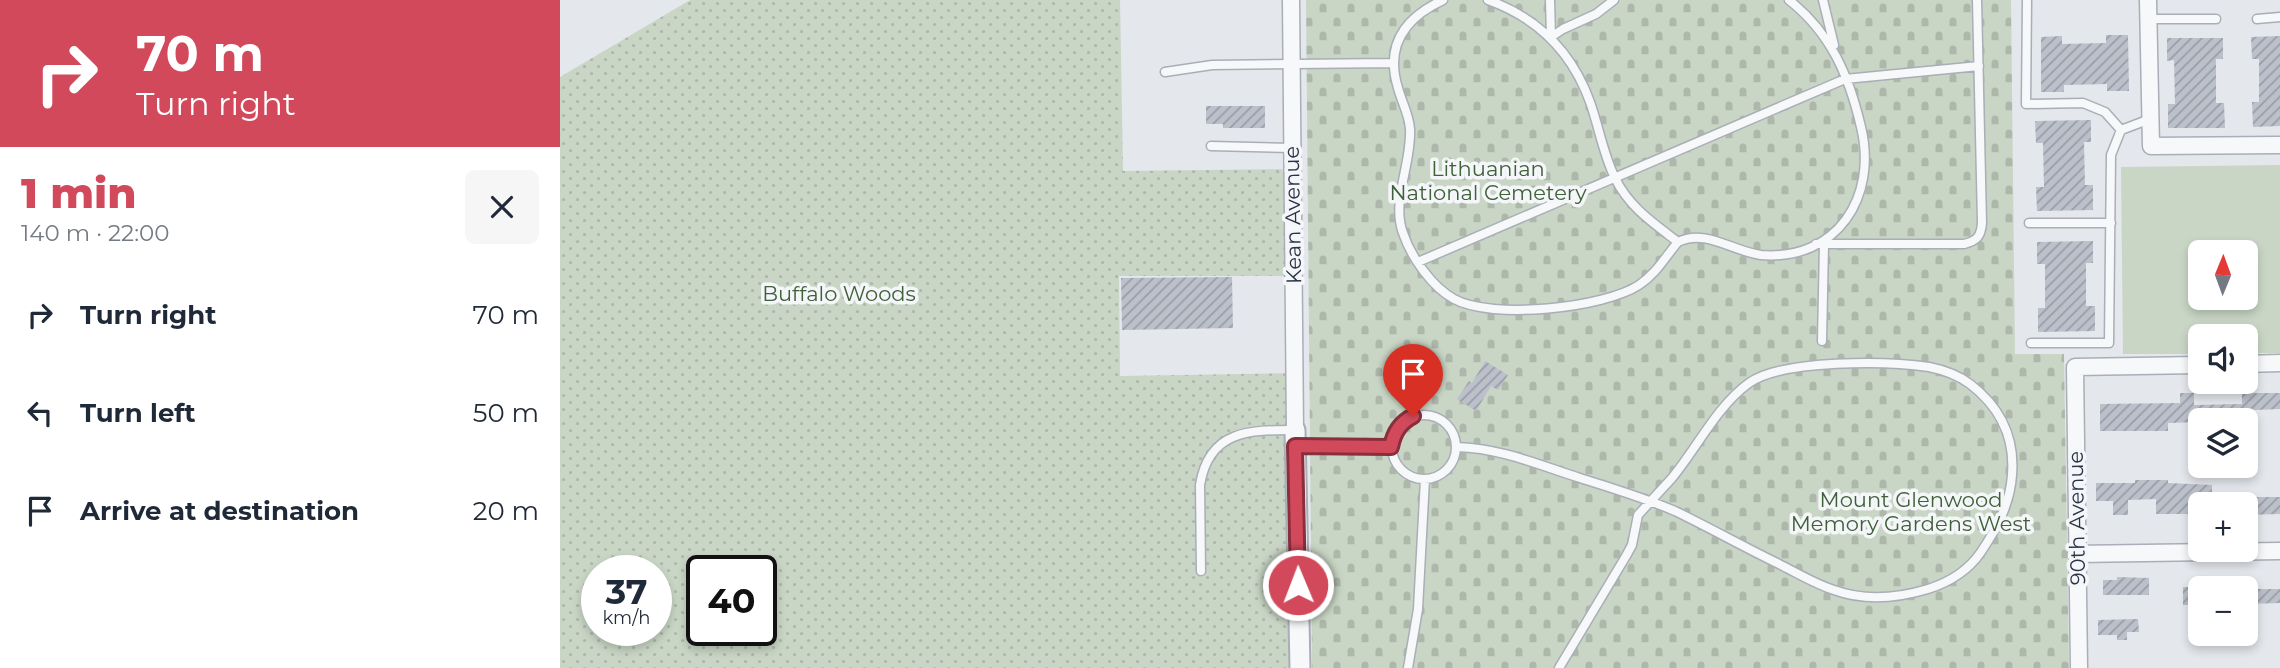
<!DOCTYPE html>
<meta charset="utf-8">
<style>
:root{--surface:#fff;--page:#f6f6f7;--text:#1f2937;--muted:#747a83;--accent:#d1495b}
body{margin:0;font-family:Montserrat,sans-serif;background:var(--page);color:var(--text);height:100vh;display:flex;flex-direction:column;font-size:26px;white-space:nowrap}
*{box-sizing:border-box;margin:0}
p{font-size:23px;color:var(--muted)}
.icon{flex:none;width:38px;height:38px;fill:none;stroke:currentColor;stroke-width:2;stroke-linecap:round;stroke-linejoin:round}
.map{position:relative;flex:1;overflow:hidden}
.sheet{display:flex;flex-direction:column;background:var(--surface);width:560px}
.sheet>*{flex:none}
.hud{background:#d1495b;color:#fff;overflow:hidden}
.needle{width:46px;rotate:1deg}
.controls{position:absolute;left:1628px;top:240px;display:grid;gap:14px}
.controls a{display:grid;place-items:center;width:70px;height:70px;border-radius:10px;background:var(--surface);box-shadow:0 4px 10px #0003;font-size:35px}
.speed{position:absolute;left:21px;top:555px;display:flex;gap:14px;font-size:35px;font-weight:700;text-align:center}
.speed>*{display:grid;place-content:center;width:91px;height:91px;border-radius:50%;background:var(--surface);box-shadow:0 4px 10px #0003;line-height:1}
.speed small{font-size:18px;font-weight:400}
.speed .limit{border:4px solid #111;border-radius:10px;background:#fff;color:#111}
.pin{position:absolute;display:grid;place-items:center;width:60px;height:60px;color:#fff;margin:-72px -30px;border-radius:50% 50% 50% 0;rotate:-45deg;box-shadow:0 0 7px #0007}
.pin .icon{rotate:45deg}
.me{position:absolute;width:77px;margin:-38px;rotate:359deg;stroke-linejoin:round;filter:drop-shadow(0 0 5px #0008)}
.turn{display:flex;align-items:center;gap:24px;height:147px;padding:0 21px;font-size:32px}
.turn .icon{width:91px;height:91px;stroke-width:2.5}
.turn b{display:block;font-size:49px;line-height:60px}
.round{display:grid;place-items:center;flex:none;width:74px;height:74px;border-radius:10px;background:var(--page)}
.headline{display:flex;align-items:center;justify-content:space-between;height:119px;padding:0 21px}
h1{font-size:42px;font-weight:800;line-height:52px;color:var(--accent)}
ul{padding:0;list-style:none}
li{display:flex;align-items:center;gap:21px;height:98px;padding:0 21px}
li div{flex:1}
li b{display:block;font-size:26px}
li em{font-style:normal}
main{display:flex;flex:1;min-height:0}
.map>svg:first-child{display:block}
</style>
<main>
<section class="sheet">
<div class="hud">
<div class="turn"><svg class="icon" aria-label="right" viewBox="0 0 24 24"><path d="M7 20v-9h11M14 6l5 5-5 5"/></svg><div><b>70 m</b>Turn right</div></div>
</div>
<div class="headline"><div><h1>1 min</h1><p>140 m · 22:00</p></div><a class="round"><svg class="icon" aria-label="close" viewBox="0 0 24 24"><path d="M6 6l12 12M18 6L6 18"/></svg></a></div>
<ul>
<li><svg class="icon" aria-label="right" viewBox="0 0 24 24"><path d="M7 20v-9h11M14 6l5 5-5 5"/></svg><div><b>Turn right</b></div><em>70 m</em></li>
<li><svg class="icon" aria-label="left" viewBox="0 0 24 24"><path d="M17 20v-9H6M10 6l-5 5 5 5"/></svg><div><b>Turn left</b></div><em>50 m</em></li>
<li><svg class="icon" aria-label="arrive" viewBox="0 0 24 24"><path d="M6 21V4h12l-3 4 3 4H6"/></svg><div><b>Arrive at destination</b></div><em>20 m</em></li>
</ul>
</section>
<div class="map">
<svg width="1720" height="668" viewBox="0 0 1720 668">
<defs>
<pattern id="cemetery-stones" width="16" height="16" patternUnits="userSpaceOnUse" patternTransform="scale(1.75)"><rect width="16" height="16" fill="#c9d6c5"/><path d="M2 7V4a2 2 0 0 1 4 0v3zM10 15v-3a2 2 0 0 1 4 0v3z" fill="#adb8ab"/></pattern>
<pattern id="park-dots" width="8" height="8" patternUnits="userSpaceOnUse" patternTransform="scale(1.75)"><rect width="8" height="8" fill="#c9d6c5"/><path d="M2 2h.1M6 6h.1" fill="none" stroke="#adb8ab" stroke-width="1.8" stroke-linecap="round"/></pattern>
<pattern id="building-hatch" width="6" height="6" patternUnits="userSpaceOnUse" patternTransform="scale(1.75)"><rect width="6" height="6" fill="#bbc0ca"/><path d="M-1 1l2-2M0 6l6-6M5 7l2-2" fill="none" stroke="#989da6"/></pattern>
</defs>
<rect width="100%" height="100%" fill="#e4e7ec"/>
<path fill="#c9d6c5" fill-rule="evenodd" d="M1720 165V353H1685V336H1640V354H1563L1561 167ZM1685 252V298H1640V252Z"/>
<path fill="url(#cemetery-stones)" d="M746 0H1451L1455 354H1504L1509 668H752Z"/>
<path fill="url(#park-dots)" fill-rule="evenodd" d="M130 0H560L563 171 732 169 734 276H559L560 376 735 373 747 668H0V77ZM37 570H96V630H37ZM142 570H201V630H142Z"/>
<path fill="url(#building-hatch)" d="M1546 35H1568L1569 91H1547V84L1504 85V92H1481V37L1502 36V44L1546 43Z
M1720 36V126L1693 127 1692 102H1699V59H1692L1691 37Z
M1607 38H1663V59H1656V103H1664L1665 128H1608V104H1615L1614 60 1607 61Z
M646 106H705V128H663V124H646Z
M1531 120V142H1524L1525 185H1533V210L1477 211 1476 187H1484L1483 143H1476L1475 121Z
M1533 241V263H1526V306H1535V331L1478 332V308H1485V264H1477V242Z
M672 277 673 328 562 330 561 278Z
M925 361 948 375 938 390 931 386 916 411 897 399 909 381 912 383Z
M1620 393H1634V405L1682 404V393H1720V409L1694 410V420L1608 423V431H1540V404L1620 403Z
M1575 480H1608V483L1652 485V502H1639V514H1596V499L1568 500V515H1553V501H1536V483H1575Z
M1685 497H1720V514L1685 515Z
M1557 577 1589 578V595H1543V580H1557Z
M1685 586H1698V589H1720V603L1685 604Z
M1623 587H1640V605H1623Z
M1578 619 1579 632H1567V640H1557V635H1538V620Z"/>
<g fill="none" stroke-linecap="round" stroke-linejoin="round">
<g stroke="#a9aeb7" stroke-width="11">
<path id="service" d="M883 0C844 18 825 46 838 88 842 103 849 114 850 129 852 163 831 201 843 233 851 257 872 287 894 299 932 320 1044 308 1079 285 1097 273 1105 257 1118 242 1145 228 1174 252 1201 255 1277 261 1318 197 1301 127 1289 76 1271 33 1229 0
M928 0C978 18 1012 52 1030 102 1039 127 1043 154 1055 178 1069 207 1093 223 1118 242
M990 0 991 37
M1263 0 1274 45
M1467 0 1466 104 1523 103 1545 112 1561 130
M1589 19H1656
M1697 19 1720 17
M991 37 1003 29 1036 14 1054 0
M605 72 652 65 833 63
M651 146 733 148
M1469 223H1551
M1256 244H1404C1417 241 1421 236 1422 223L1417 0
M858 262 1285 79 1419 66
M1262 341 1264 244
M1471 343H1549L1551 155 1561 130 1590 119
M832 447a32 32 0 1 1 64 0a32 32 0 1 1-64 0Z
M735 446 831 447
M897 447C940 448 979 465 1020 478 1052 488 1085 498 1115 511 1150 528 1184 547 1219 564 1237 573 1255 584 1274 590 1304 601 1338 598 1368 589 1390 582 1408 571 1421 552 1437 528 1450 504 1452 475 1455 438 1440 407 1410 384 1398 375 1384 370 1369 367 1328 361 1223 359 1189 383 1157 406 1137 448 1112 478L1078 515 1072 545 1066 556 999 668
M641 571 640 485C649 430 689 430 735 430
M848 668 858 609 865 479"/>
</g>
<g stroke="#a9aeb7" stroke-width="19">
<path id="minor" d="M731 0 735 430
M1588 0 1591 146 1720 145
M1685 364 1720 363
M1516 554 1720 551
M1519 668 1515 367 1640 365"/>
</g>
<g stroke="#a9aeb7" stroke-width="23">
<path id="tertiary" d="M735 430 740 668"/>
</g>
<use href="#service" stroke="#f7f8fa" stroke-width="8"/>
<use href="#minor" stroke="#f7f8fa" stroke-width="16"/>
<use href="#tertiary" stroke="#f7f8fa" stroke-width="19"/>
</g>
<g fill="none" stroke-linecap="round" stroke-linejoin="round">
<g stroke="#882f3b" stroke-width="18">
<path id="route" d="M738 585 735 446 831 447C834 432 840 423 853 416"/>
</g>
<use href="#route" stroke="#d1495b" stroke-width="12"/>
</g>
<g text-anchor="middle" stroke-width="7" stroke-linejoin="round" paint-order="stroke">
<g font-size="21" fill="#3f6138" stroke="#f4f6f9">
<text x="928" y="176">Lithuanian<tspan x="928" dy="24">National Cemetery</tspan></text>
<text x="279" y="301">Buffalo Woods</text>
<text x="1351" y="507">Mount Glenwood<tspan x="1351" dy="24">Memory Gardens West</tspan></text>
</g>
<g font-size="21" fill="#2b3445" stroke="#f4f6f9">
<text transform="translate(733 215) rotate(-91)" y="7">Kean Avenue</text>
<text transform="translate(1517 518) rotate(-91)" y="7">90th Avenue</text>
</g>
</g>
</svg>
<div class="controls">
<a><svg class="needle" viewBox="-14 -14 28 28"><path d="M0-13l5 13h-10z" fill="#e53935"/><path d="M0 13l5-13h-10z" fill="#747a83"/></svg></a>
<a><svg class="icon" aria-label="sound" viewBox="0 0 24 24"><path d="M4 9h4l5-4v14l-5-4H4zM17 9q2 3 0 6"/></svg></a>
<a><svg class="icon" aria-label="layers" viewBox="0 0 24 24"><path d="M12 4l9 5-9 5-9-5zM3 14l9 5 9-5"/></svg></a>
<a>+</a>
<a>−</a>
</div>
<div class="speed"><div>37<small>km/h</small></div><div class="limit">40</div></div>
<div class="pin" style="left:853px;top:416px;background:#d93025"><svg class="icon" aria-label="arrive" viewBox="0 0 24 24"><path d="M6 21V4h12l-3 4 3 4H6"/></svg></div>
<svg class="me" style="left:738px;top:585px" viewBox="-20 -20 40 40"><circle r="17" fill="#d1495b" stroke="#fff" stroke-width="3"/><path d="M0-11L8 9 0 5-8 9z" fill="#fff"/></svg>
</div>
</main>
